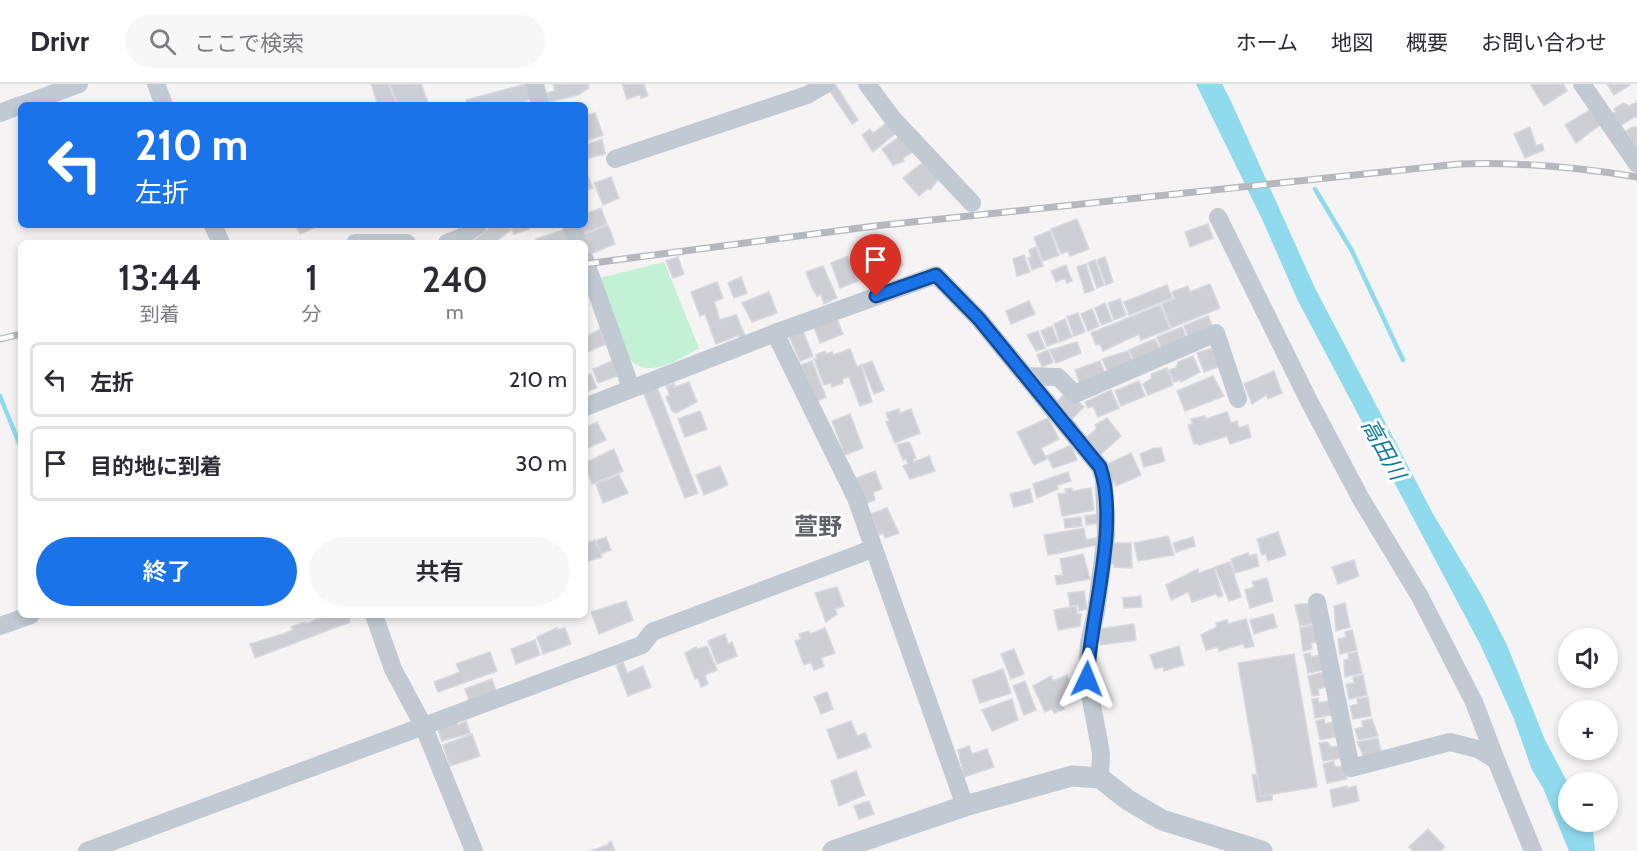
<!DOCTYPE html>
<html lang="ja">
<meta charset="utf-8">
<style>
:root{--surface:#fff;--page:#f7f7f7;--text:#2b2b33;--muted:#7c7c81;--line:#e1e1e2;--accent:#1a73e8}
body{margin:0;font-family:Cabin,"Noto Sans JP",sans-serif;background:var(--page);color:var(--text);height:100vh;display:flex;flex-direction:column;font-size:22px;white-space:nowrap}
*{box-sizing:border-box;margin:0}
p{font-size:20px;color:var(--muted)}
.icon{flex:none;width:33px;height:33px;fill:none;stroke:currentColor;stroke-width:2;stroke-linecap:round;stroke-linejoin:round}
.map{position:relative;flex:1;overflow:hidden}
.side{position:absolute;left:18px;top:156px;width:570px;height:378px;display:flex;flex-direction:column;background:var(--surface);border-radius:9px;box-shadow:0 3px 9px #0003}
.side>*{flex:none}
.guide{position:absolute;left:18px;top:18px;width:570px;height:126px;border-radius:9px;box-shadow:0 3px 9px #0003;background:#1a73e8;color:#fff;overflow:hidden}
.controls{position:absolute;left:1558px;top:544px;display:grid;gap:12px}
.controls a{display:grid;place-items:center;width:60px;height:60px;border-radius:50%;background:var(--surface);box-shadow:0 3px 9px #0003;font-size:30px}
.pin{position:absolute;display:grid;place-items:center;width:51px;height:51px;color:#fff;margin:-62px -26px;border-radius:50% 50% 50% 0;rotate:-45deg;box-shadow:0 0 6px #0007}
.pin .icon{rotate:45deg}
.me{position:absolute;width:66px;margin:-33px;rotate:2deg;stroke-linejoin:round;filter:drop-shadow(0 0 4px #0008)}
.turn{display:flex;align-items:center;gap:21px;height:126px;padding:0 18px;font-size:27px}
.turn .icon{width:78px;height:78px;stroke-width:2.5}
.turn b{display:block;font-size:42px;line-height:51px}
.eta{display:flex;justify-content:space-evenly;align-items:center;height:102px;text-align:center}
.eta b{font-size:36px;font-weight:600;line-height:42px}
.primary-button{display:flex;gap:12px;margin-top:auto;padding:12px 18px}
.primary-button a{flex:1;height:69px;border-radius:36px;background:var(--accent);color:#fff;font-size:24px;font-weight:600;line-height:69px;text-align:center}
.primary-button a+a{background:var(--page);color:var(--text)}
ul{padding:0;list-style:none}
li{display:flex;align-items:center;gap:18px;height:75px;margin:0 12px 9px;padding:0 6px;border:3px solid var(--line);border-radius:9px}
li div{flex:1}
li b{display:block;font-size:22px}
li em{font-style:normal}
header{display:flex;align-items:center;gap:36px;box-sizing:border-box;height:84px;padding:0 30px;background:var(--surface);border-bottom:2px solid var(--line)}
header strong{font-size:28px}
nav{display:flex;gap:33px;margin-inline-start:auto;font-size:21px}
.search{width:420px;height:54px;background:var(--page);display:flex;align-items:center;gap:15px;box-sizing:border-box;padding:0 21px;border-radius:33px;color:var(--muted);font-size:22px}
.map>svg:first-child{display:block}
</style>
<header>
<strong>Drivr</strong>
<div class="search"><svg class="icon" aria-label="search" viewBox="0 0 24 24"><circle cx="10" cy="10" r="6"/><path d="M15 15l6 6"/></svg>ここで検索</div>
<nav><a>ホーム</a><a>地図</a><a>概要</a><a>お問い合わせ</a></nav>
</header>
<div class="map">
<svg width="1637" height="767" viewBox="0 0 1637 767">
<rect width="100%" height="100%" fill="#f5f3f3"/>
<path fill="#c3f1d5" d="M664 178 699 264C676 277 646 298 626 271L600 194Z"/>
<path fill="#90daee" d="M1196 0H1222L1230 15 1315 204 1432 428 1481 510 1507 561 1545 656 1569 701V738H1589L1593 746 1595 767H1569L1543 704 1532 686 1514 635 1481 562 1298 217 1262 135Z"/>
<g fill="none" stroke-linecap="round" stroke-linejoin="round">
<path stroke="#90daee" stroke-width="4.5" d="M1315 105 1352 167 1403 276
M0 312 21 364"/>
</g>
<path fill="#cdcfd5" stroke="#d7d9de" stroke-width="1.5" d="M371 0H388L397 21H378Z
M390 0H421L429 21H398Z
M526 0 534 14 515 21H468L466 16Z
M553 0H588L589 4 578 11 548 18 546 9 555 7Z
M622 0H644L648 12 641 14 640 11 627 15Z
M1530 0H1563L1567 7 1544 22Z
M1607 0H1630V1L1614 11Z
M836 1 858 36 852 40 829 6Z
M1637 17V34L1634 33 1620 42 1612 30 1616 27 1614 25 1623 19 1630 22Z
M1590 26 1600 41 1576 59 1565 41Z
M595 29 603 51 585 58V32Z
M889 37 897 48 873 68 862 51 870 45 873 49Z
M1530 43 1536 62 1542 60 1544 66 1525 74 1514 50Z
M1633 43H1637V65L1626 47Z
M902 51 913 68 903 74 904 77 893 81 882 65Z
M602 55 605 70 585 75V61Z
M926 76 941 92 930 106 928 104 919 112 903 94Z
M585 85 593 104 585 107Z
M611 93 619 114 603 121 594 99Z
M601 124 607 140 581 150 577 141H585V130Z
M1077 135 1089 165 1070 172 1068 167 1061 170 1051 145Z
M1208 140 1213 154 1190 163 1185 148Z
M296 141H315L316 143 300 150Z
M493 141H507L511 146 494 159H475L473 157Z
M510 141H527L529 145 514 150Z
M608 141 615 160 590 170 583 151Z
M566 145 571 159H537L536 155Z
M1050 147 1059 171 1043 177 1034 153Z
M894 160 903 181 887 188 878 166Z
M1036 163 1043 182 1032 186 1028 174 1031 173 1029 166Z
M1024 171 1030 188 1017 192 1013 175Z
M848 172 858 197 840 204 831 179Z
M678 173 684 190 673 194 666 177Z
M1105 173 1113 198 1106 201 1097 176Z
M1095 176 1104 201 1097 204 1088 179Z
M1086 180 1094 206 1085 209 1077 183Z
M1066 181 1072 197 1067 199 1065 194 1056 198 1051 187Z
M823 182 837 214 824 220 821 210 817 212 812 204 806 188Z
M741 193 747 209 734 214 728 199Z
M717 198 723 214 714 218 720 236 736 231 746 254 740 256 739 251 716 260 705 230 700 232 691 208Z
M1210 200 1220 224 1171 244 1162 220 1175 215 1172 208 1188 202 1190 208Z
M1167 201 1172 214 1129 231 1124 218Z
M769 208 777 229 752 238 742 219Z
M1120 215 1126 231 1114 236 1108 219Z
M1029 217 1035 230 1011 240 1006 227Z
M1105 219 1112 237 1101 241 1095 224Z
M1160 221 1170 245 1141 256 1139 250 1103 267 1100 260 1096 261 1091 249Z
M1092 225 1099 242 1088 247 1081 230Z
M1078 229 1085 248 1074 252 1067 233Z
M1208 232 1215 248 1191 259 1184 242Z
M837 235 843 250 820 259 814 243Z
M1065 235 1072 253 1060 258 1054 240Z
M1052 242 1058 258 1047 262 1041 247Z
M1182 243 1189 259 1163 269 1157 253Z
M600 245 606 260 585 269V253Z
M803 247 813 272 800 277 789 252Z
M1038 247 1045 264 1036 267 1027 251Z
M1155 255 1162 270 1136 281 1129 266Z
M1077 258 1081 269 1056 279 1050 266Z
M1219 262 1226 280 1204 288 1197 269Z
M850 265 857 283 861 281 872 318 860 322 849 293 842 295 843 299 832 303 831 299 824 301 814 275 817 274 816 271 825 267 826 270 832 268 833 271Z
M1048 266 1053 278 1042 283 1037 271Z
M1128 267 1135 284 1108 288 1102 275Z
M1193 272 1200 288 1181 298 1180 296 1174 298 1169 286 1176 284 1178 278Z
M612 277 617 292 598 299 593 285Z
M812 277 826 313 817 317 801 281Z
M872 277 884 306 874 310 862 281Z
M1100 277 1107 295 1080 300 1075 286Z
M1167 284 1173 301 1148 311 1143 300 1152 294 1151 290Z
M1274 287 1282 309 1268 315 1266 311 1252 320 1244 300Z
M591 290 597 304 585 308V292Z
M1213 292 1224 312 1185 327 1177 307Z
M1139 297 1145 312 1121 322 1115 307Z
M689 298 697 318 676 329 672 327 666 313 670 311 666 302 674 299 675 303Z
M657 303 698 409 685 414 643 308Z
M1111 306 1119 324 1098 333 1093 322 1088 324 1085 318Z
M1068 307 1084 323 1072 335 1055 319Z
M899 325 900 329 911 325 920 349 895 359 886 338 889 337 886 329Z
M700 327 707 345 685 353 678 335Z
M1227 328 1231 339 1237 337 1239 344 1248 341 1251 353 1230 360 1227 352 1199 361 1198 359 1194 360 1188 341 1193 340 1191 335 1205 332 1206 335Z
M850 330 863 364 845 371 832 337Z
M1048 334 1059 355 1041 364 1047 375 1034 381 1017 348Z
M1107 334 1121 352 1100 371 1085 355 1097 344 1095 341Z
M597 338 606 356 585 365V344Z
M907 358 910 359 916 374 913 375 914 378 929 372 935 387 910 395 903 382 908 380 906 375 903 376 897 361Z
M1071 361 1077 376 1053 384 1047 372Z
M1154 364H1161L1165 377 1144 383 1140 370Z
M614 365 623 387 592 400 585 379Z
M1131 369 1141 391 1116 402 1106 381Z
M720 382 728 401 704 411 696 391Z
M875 387 882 405 873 408 875 416 864 420 854 395Z
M1068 388 1071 397 1057 401 1058 405 1037 414 1033 400Z
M619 391 628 409 603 419 596 400Z
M1072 404V407L1091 404 1094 426 1062 432 1058 410 1066 409 1065 405Z
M1030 405 1033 418 1014 423 1010 410Z
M887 424 899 449 885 454 883 449 879 451 871 430Z
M1099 430 1100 439 1086 441 1085 432Z
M1081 433 1082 442 1065 444 1064 435Z
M1084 444 1086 456 1096 454 1097 461 1048 471 1044 451Z
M1278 448 1286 471 1268 477 1266 470 1262 471 1257 455Z
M1168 452 1174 471 1138 477 1134 459Z
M606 453 611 466 601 470 596 457Z
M1193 453 1195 462 1176 468 1173 459Z
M595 456 602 473 585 478V460Z
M1109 459H1131L1132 484 1114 483V480H1111Z
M1248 469 1249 472 1256 470 1259 482 1235 489 1231 475Z
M1083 470 1090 495 1057 501 1055 492 1063 491 1060 475Z
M1354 476 1359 492 1338 500 1332 483Z
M1230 478 1241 513 1229 517 1215 483Z
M1214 484 1223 512 1218 513 1216 510 1192 518 1188 508 1171 516 1166 501 1198 485 1199 489Z
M1267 494 1273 517 1250 524 1245 506 1254 503 1252 498Z
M837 503 844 522 835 525 837 530 826 538 815 509Z
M1084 507 1087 525 1079 527 1078 521 1070 522 1068 509Z
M1141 512 1142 523 1124 524 1123 514Z
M626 517 633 536 599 550 591 528Z
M1345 519 1350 543 1336 547 1334 522Z
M1301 520H1311L1315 539 1300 542 1295 521Z
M1076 522 1077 530H1081L1080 542 1058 546 1054 526Z
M1273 530 1277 543 1254 550 1250 536Z
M327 531H348L350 538 255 574 250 560 283 550 293 546 291 543 305 538 306 540Z
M1246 535 1254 562 1245 564 1243 560 1219 567 1218 563 1206 566 1201 551 1217 543 1216 539 1227 536 1228 540Z
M1134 540 1136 556 1100 561 1098 545Z
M1314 541 1317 558 1311 559 1312 565 1303 567 1300 544Z
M557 544V546L565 544 571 560 543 570 537 553Z
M825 544 835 569 821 574 824 582 814 586 811 578 804 581 795 557 801 555 799 550 809 547 810 550Z
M1352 546 1357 566 1340 570 1338 555 1346 553 1345 548Z
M725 550 728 560 732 558 737 572 717 580 708 557Z
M535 556 540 571 516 580 511 565Z
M707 562 717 586 705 591 708 600 701 603 698 594 695 595 685 569 696 563 697 565Z
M1179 562 1184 581 1164 587 1163 583 1155 585 1150 571Z
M1014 565 1024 590 1011 595 1001 570Z
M490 568 497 587 438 608 434 598 460 588 456 580Z
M1357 568 1362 589 1345 593 1344 576 1349 575 1348 570Z
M1310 569 1311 573 1320 571 1323 586 1308 589 1304 570Z
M1294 570 1317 703 1261 712 1238 579Z
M623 578 627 589 643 582 651 603 628 612 616 581Z
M1003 585 1011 609 980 619 972 596Z
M1325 588 1326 603 1318 605 1319 611 1312 612 1308 592Z
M1067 591 1076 614 1062 620 1064 625 1054 629 1052 625 1045 628 1033 602 1051 592 1053 597Z
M1363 591 1367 611 1349 615 1346 600 1354 599 1353 593Z
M492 595 497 610 470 619 465 605Z
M1025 597 1036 626 1024 631 1013 602Z
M827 608 833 625 821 630 814 613Z
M1368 613 1371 632 1353 635 1350 622 1358 620 1357 615Z
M1318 614 1319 619 1329 617 1332 631 1315 634 1312 615Z
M1012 615 1018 636 992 647 982 626Z
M455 634 458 641 466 637 470 649 442 657 436 641Z
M1324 635 1325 640 1333 638 1336 653 1320 656 1316 637Z
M1372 635 1378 652 1358 656 1355 645 1363 643 1362 637Z
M851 637 857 652 865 649 871 663 838 675 827 646Z
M472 650 480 672 450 682 443 661Z
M1378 654 1381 668 1365 675 1357 658Z
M1327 658 1331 663 1338 662 1342 674 1323 677 1319 659Z
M969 662 972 670 987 665 994 683 964 693 958 666Z
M1334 677 1335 683 1342 682 1345 686 1347 695 1327 699 1323 680Z
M856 687 865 711 839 722 831 697Z
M1257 690 1261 712 1272 711V716L1257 718 1252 691Z
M1347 702V704L1356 702 1359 717 1333 723 1330 706Z
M869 717 874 730 859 735 854 722Z
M1428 745 1445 763 1440 767H1413L1409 763Z
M611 757 615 767H591L607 761Z"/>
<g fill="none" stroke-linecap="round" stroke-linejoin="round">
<path stroke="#c1cad2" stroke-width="18" d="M156 0 164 21
M535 0 540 21
M867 0 893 35 972 119
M1582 0 1637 80
M22 21 79 0
M0 29 21 21
M615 75 807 11 826 0
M1218 133 1309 317 1361 415 1419 511 1474 618 1496 676
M213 141 221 159
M571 141 578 159
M355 159H407
M447 159 460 154 478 141
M585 176 631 304
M775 249 856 414 965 722
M1025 292 1058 293 1075 310 1216 249 1238 315
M585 323 775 249 936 191 979 235 1100 383 1104 395 1106 451 1096 528 1089 559 1087 595 1101 669 1100 694
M1317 518 1351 684 1450 658 1478 665 1496 676 1533 767
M374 531 393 585 423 641 474 767
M0 542 31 531
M87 767 642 561 652 548 872 465"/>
<path stroke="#c1cad2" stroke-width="21" d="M833 767 965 722 1072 692 1100 694 1128 716 1162 736 1262 767"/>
<g stroke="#b5b8bd" stroke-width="7">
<path id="rail" d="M585 180 875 142 1459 80C1520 78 1577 83 1637 93
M0 255 21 250"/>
</g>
<use href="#rail" stroke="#fff" stroke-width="4.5" stroke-dasharray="14" stroke-linecap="butt"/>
</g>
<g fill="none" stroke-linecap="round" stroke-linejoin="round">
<g stroke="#114b97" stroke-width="15">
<path id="route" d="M876 212 936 191 979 235 1100 383C1120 440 1090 534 1087 595"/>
</g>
<use href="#route" stroke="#1a73e8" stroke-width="10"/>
</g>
<g text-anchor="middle" stroke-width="6" stroke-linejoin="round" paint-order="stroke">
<g font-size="22" font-style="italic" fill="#0c7c9b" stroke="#fff">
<text transform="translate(1384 365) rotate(61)" y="8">高田川</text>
</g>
<g font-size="24" font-weight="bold" fill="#5f6368" stroke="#fff">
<text x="818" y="451">萱野</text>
</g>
</g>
</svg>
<div class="controls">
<a><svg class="icon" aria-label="sound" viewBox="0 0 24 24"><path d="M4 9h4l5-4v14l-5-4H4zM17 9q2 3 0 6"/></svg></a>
<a>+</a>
<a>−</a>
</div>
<div class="pin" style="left:876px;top:212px;background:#d93025"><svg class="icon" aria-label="arrive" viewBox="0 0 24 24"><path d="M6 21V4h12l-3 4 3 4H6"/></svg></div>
<svg class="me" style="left:1087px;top:595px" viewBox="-20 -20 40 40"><path d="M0-17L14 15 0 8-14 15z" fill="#1a73e8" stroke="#fff" stroke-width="4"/></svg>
<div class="guide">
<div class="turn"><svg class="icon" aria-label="left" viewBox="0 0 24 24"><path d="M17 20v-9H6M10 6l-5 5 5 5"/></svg><div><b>210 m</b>左折</div></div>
</div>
<section class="side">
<div class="eta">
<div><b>13:44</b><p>到着</p></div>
<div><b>1</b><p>分</p></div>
<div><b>240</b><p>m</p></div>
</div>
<ul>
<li><svg class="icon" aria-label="left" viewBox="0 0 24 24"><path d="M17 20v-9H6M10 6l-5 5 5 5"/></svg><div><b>左折</b></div><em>210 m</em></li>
<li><svg class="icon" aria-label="arrive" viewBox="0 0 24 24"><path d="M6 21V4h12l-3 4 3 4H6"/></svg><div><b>目的地に到着</b></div><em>30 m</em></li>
</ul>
<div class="primary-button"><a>終了</a><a>共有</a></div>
</section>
</div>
